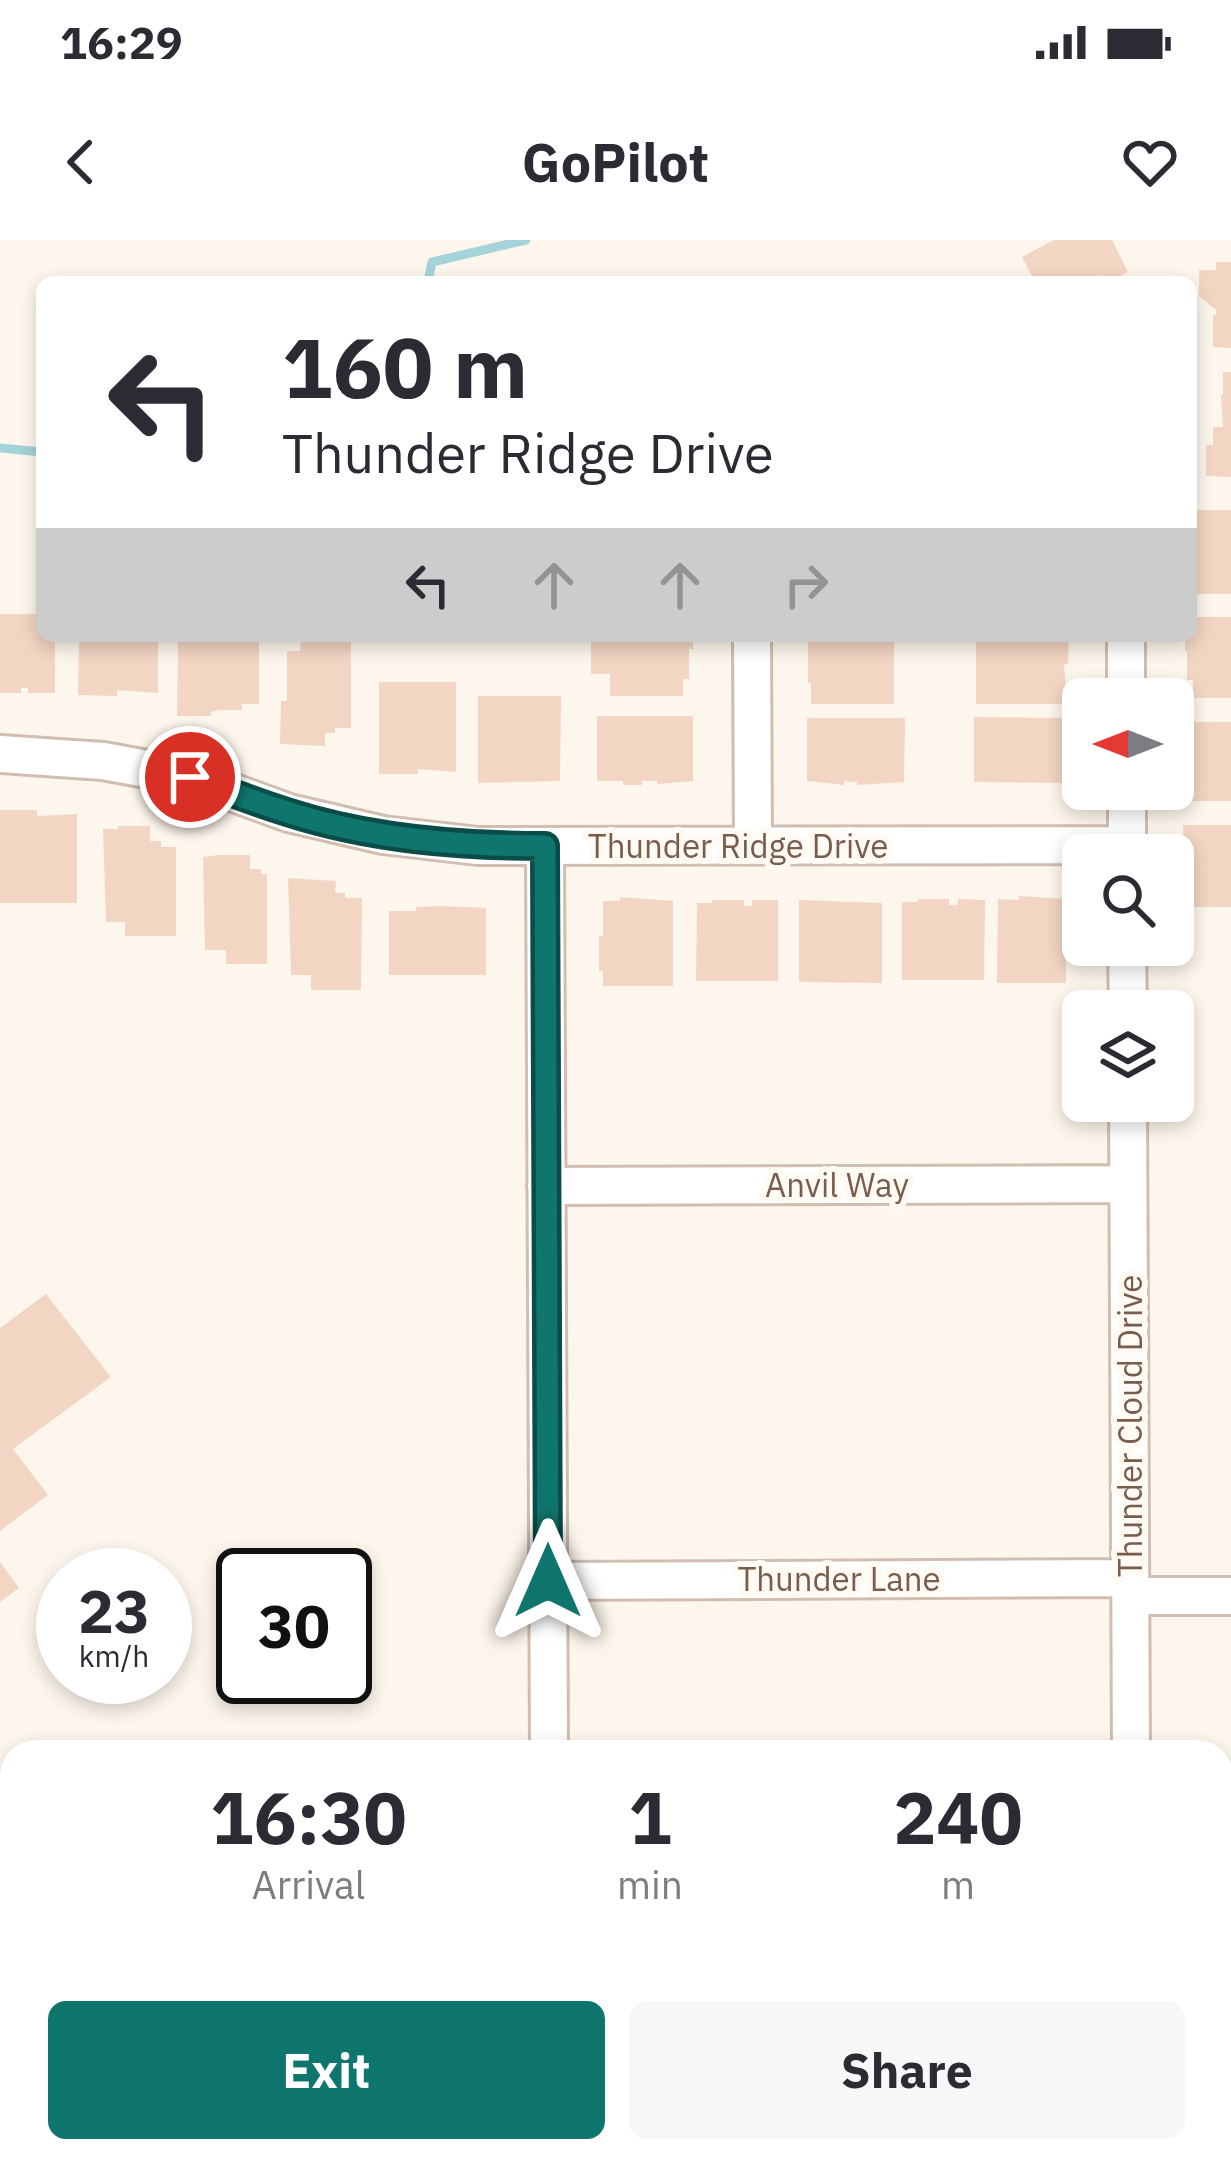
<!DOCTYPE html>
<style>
:root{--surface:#fff;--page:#f7f7f7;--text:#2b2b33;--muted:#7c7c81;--accent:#0f766e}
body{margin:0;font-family:"IBM Plex Sans",sans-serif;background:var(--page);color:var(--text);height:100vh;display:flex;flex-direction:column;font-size:45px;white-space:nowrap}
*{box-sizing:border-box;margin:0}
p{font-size:39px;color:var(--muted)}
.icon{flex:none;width:66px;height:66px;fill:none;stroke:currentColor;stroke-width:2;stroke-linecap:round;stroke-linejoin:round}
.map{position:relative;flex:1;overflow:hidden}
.sheet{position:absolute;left:0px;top:1500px;width:1233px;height:423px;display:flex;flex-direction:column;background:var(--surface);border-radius:36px 36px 0 0;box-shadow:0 6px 18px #0003}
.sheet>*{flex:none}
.hud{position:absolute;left:36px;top:36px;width:1161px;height:366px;border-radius:18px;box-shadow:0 6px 18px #0003;background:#fff;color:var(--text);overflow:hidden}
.needle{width:78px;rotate:270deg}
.fabs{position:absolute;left:1062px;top:438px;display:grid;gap:24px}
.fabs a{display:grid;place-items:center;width:132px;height:132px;border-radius:18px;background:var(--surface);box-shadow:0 6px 18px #0003;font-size:60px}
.speed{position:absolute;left:36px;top:1308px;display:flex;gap:24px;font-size:60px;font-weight:700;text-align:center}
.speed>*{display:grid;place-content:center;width:156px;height:156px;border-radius:50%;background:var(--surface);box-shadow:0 6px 18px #0003;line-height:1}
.speed small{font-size:30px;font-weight:400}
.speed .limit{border:6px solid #111;border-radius:18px;background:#fff;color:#111}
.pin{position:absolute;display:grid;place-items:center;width:102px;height:102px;color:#fff;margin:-51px;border:6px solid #fff;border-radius:50%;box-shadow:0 3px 12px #0007}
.me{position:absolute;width:132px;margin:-66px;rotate:0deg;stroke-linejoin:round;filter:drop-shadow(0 0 9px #0008)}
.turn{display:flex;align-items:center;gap:42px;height:252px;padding:0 48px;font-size:54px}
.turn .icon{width:156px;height:156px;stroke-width:2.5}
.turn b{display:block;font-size:84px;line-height:102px}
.lanes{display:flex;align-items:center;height:114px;padding:0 48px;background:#0003;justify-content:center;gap:60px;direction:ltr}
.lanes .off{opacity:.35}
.eta{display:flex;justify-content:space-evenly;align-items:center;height:204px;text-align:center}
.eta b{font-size:72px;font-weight:700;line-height:84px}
.action{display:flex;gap:24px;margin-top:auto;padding:24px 48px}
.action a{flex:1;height:138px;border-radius:18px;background:var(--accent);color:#fff;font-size:48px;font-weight:700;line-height:138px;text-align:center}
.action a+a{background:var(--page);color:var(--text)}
.status{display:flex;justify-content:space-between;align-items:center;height:84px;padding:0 60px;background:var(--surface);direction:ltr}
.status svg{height:33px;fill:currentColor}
header{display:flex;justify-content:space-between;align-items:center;height:156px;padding:0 48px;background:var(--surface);font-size:54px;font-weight:700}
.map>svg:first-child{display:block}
</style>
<div class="status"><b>16:29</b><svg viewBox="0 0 49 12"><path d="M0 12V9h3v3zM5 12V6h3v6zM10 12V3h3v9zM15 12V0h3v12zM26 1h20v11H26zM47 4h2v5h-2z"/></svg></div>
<header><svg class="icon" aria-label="back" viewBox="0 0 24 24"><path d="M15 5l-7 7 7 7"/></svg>GoPilot<svg class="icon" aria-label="heart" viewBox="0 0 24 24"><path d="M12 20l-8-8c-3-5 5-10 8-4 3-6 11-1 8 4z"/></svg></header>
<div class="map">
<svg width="1231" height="1921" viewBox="0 0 1231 1921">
<rect width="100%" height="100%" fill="#fdf6ec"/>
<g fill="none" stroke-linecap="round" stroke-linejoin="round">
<path stroke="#a5d3da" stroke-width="9" d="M428 42 432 22 526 0
M0 208 42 212"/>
</g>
<path fill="#f3d5c3" d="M1054 0H1112L1128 32 1109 42H1104L1100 35 1088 42H1035L1022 17Z
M1216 22H1231V108L1213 107V75H1216V70L1199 56V30H1216Z
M1223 132H1231V237L1206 236V205H1213V187H1223L1221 155H1223Z
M1191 270H1231V354H1191Z
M0 374H42V396H55V453H28V448H21V453H0Z
M1191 377H1231V458H1193V440H1187V411H1185V396H1191Z
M79 396H158V453L117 450V456L78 455Z
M178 396H259V464H242V470H219L211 472V476H177Z
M610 396H693V409H689V439H683V456H610V434H591V399H610Z
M811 396H894V464H811V443H808V398Z
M976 396H1069L1068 424H1064L1067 464H976Z
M301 398H351V488H335V493H325V506L280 504 281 461H287V411H300Z
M379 442H456V532L418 529V534H379Z
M478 456H561L560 541 478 543Z
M597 476H693V541L657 544V541H642V545H623V541H597Z
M974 477 1069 478 1068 543 974 542Z
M807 478H905L904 542 857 545V542L844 541V545L807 541Z
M1187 482H1231V561H1184V535H1189V528H1183V496H1186Z
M0 570H37V576L77 574V663H0Z
M1183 585H1231V667H1193V647H1185Z
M118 586H150V601H161V607H176V696H125V682H106L103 589H118Z
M218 615H250V629H261V634H267V724H226V710H205L203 617Z
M288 638 336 641 335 653H345V658H362L361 750H311V735H291Z
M1019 656 1066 659V743H997L998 659 1019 660Z
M620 657 673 661V746H603V731H599V696H603V661H620Z
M918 659H949V665H958V659L985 660 984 740H902V662H918Z
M712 660H744V666H752V660H778V741H696L697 663H712Z
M799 660 882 663V743L799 742Z
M441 666 486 668V735H389V671H416V667Z
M46 1054 111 1137 13 1209 48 1255 0 1291V1088Z
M0 1322 19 1348 0 1362Z
M0 1730H12V1847H0Z"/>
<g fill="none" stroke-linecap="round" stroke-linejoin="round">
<g stroke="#d1beb0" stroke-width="42">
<path id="minor" d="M752 396 753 606
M1126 396V459
M0 514 103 521 190 537 289 573 383 595 478 606 1127 605
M1127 549V615
M545 606 549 1512
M1127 705 1128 771
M1128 861 1131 1512
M546 946 1128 944
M548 1341 1130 1338
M1131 1356H1231"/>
</g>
<use href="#minor" stroke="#fff" stroke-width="36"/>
</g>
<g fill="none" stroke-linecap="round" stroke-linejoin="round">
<g stroke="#0a4d48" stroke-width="30">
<path id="route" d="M190 537C222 549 254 562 287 572 370 599 459 606 545 606L548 1341"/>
</g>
<use href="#route" stroke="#0f766e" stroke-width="21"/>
</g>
<g text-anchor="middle" stroke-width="12" stroke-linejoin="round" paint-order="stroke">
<g font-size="33" fill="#7a5c4d" stroke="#fffaf3">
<text x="738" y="618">Thunder Ridge Drive</text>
<text x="837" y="957">Anvil Way</text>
<text transform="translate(1130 1186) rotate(-90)" y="12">Thunder Cloud Drive</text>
<text x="839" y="1351">Thunder Lane</text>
</g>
</g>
</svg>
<div class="fabs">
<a><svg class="needle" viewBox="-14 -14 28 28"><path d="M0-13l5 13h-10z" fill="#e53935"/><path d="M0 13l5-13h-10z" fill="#7c7c81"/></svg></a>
<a><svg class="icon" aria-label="search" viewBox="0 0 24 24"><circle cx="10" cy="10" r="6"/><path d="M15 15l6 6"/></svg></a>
<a><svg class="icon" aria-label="layers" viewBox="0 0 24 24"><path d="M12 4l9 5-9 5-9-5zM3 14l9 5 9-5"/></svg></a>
</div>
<div class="speed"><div>23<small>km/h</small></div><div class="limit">30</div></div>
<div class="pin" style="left:190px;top:537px;background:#d93025"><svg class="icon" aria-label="arrive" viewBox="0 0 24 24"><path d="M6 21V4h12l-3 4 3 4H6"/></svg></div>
<svg class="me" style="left:548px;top:1341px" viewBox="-20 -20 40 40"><path d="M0-17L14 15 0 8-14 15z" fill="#0f766e" stroke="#fff" stroke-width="4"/></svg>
<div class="hud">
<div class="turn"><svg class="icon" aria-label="left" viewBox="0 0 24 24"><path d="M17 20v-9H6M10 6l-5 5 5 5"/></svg><div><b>160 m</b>Thunder Ridge Drive</div></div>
<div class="lanes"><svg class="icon" aria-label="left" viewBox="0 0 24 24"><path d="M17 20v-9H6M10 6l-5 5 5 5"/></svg><svg class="icon off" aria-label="ahead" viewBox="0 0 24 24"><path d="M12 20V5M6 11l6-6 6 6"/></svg><svg class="icon off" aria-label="ahead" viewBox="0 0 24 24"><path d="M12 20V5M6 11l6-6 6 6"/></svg><svg class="icon off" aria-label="right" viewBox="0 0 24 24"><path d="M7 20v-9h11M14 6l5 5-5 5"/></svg></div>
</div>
<section class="sheet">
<div class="eta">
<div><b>16:30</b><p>Arrival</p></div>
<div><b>1</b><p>min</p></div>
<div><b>240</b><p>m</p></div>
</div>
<div class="action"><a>Exit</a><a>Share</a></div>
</section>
</div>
